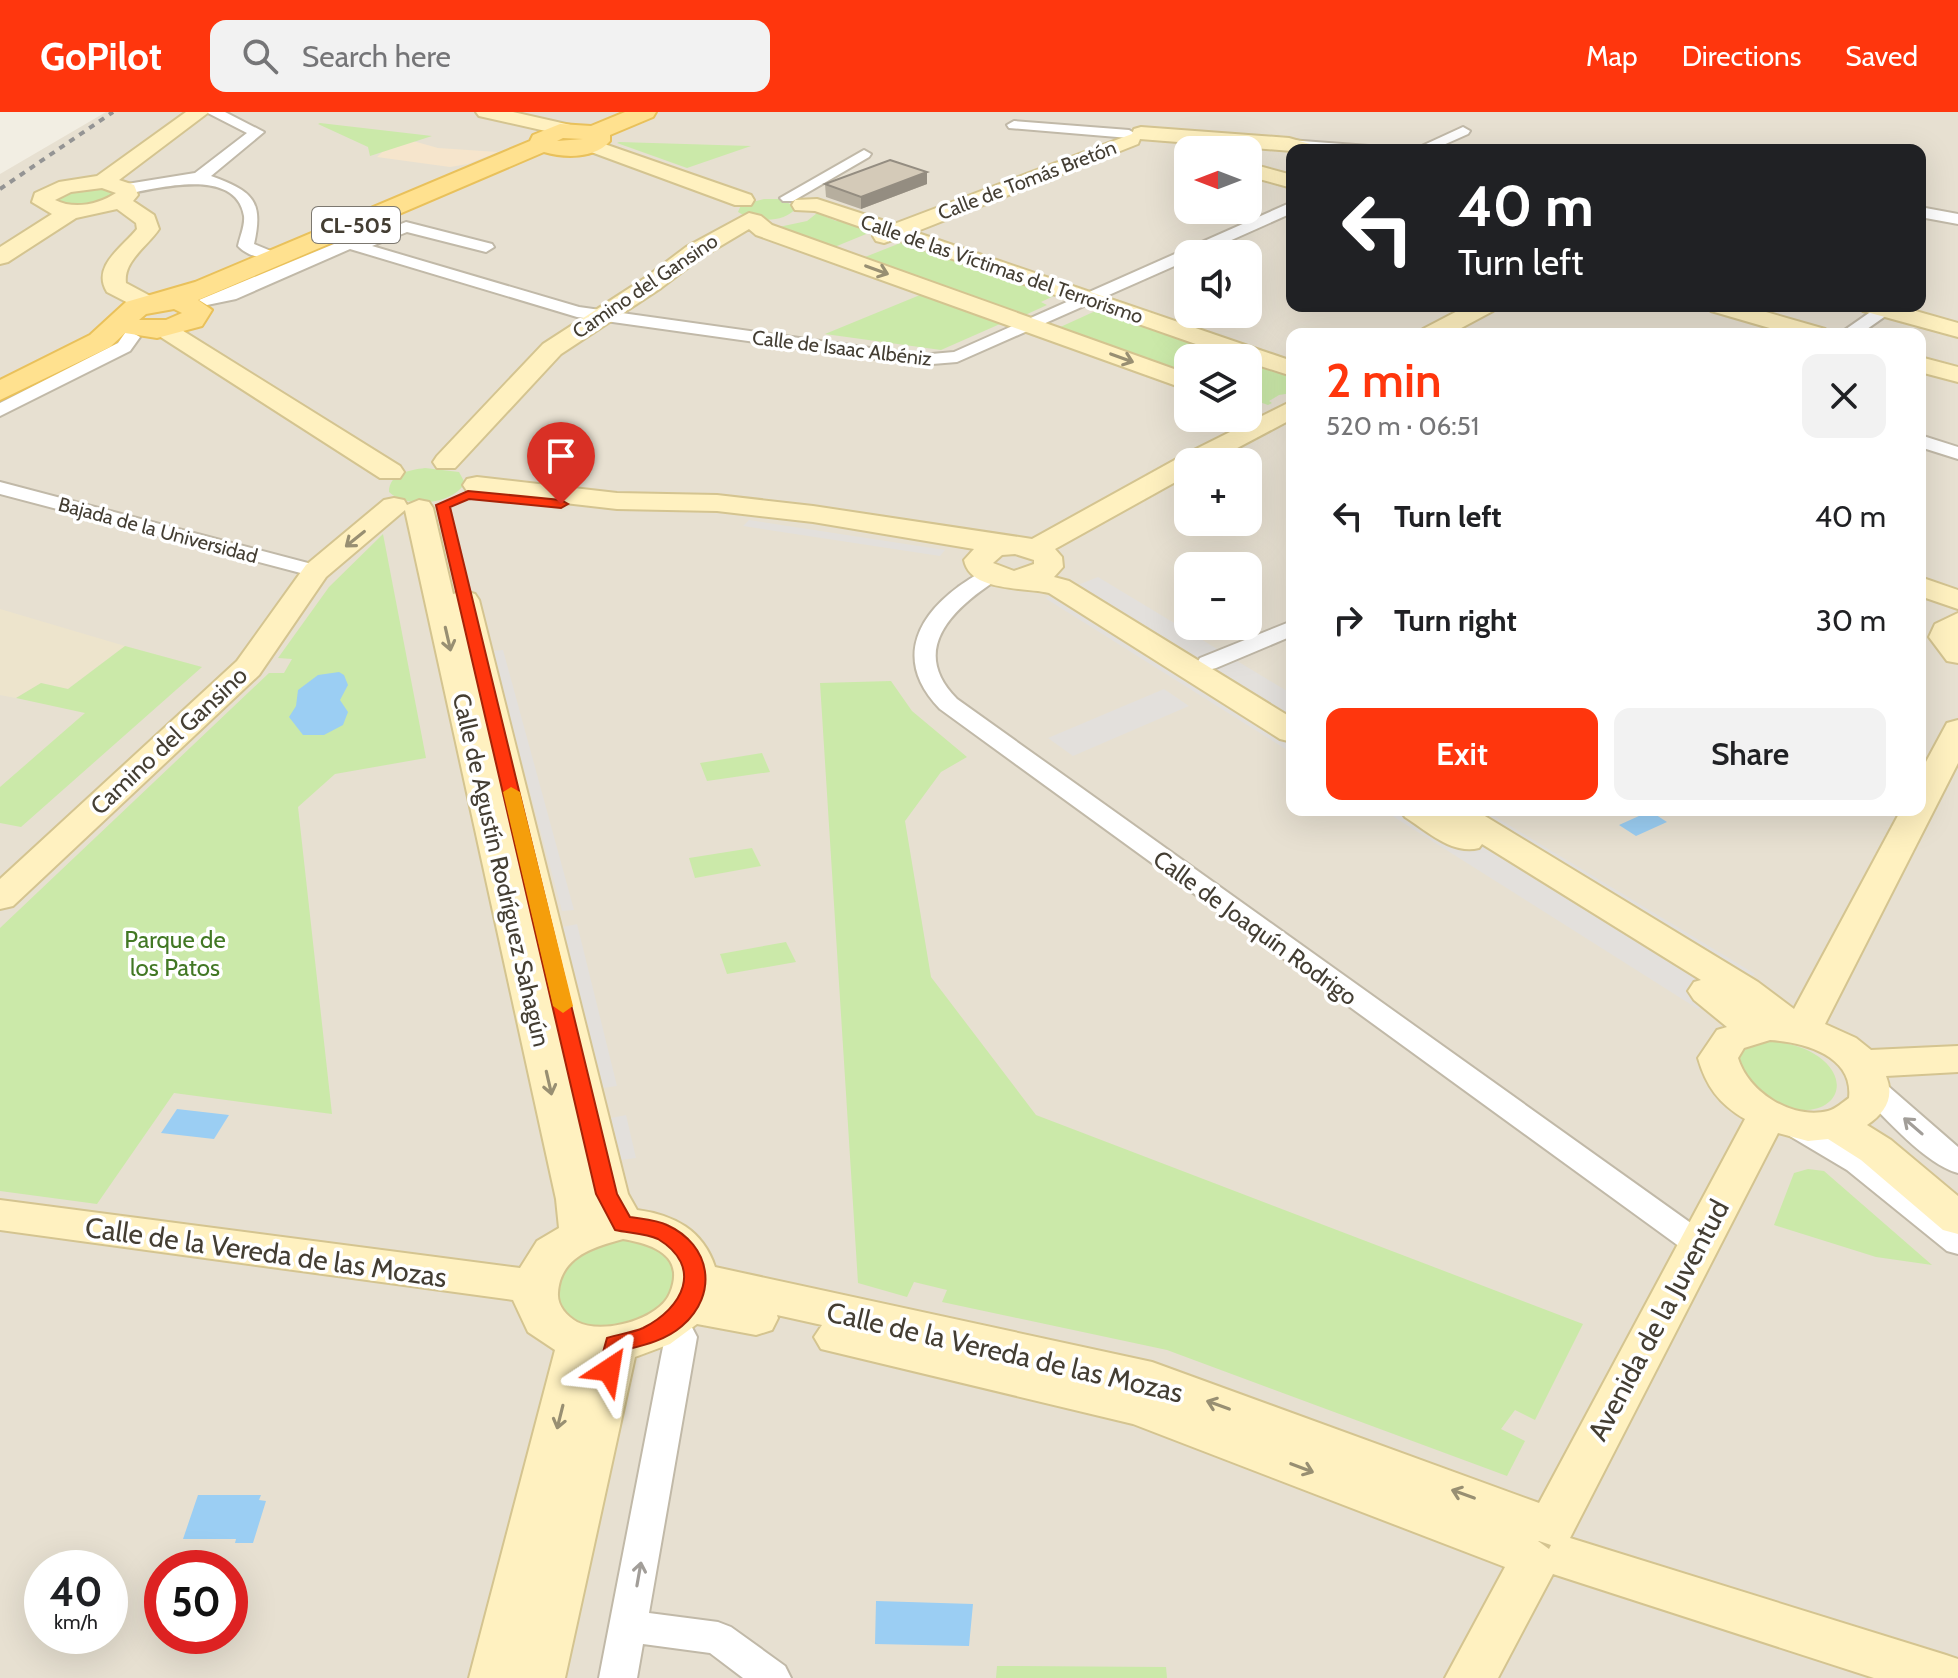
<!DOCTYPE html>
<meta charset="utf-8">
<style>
:root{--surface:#fff;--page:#f2f2f2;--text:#202124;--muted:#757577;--accent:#ff360d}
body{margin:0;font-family:Cabin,sans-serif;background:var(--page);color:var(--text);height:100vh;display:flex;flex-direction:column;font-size:30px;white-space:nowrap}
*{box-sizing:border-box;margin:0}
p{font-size:26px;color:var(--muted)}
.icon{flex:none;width:44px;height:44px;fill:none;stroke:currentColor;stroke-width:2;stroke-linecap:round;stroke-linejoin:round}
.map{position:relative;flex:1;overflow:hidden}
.details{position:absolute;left:1286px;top:216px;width:640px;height:488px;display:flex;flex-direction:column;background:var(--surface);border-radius:16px;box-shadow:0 8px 32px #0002}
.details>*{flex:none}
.top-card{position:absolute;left:1286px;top:32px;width:640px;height:168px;border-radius:16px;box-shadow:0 8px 32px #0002;background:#202124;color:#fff;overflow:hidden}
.needle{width:52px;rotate:270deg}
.controls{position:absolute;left:1174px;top:24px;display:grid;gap:16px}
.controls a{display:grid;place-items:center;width:88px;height:88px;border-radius:16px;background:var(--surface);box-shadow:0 8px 32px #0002;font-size:40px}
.speed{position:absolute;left:24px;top:1438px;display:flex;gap:16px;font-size:40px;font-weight:700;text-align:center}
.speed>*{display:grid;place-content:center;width:104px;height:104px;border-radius:50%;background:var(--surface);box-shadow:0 8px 32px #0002;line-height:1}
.speed small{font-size:20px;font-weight:400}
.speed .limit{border:12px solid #d22;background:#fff;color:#111}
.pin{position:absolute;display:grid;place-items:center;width:68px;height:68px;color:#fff;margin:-82px -34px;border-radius:50% 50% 50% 0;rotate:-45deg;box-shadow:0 0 8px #0007}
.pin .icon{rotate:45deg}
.me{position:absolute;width:88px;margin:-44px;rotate:33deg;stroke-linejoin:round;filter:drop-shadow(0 0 6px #0008)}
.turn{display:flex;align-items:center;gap:28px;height:168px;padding:0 40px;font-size:36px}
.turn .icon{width:104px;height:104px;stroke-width:2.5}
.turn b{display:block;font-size:56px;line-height:68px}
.round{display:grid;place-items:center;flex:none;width:84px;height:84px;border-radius:16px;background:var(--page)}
.head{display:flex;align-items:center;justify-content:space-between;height:136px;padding:0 40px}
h1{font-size:48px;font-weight:600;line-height:60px;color:var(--accent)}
.cta{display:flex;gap:16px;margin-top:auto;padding:16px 40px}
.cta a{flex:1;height:92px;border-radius:16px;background:var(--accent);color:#fff;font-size:32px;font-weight:600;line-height:92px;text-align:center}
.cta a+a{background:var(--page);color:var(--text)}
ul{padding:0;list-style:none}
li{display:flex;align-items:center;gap:24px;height:104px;padding:0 40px}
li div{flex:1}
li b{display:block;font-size:30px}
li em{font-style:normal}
header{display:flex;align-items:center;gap:48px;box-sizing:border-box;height:112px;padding:0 40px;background:var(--accent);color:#fff}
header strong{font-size:38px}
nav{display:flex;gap:44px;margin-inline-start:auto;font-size:28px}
.search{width:560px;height:72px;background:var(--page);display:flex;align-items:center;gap:20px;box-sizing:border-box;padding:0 28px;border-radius:16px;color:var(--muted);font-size:30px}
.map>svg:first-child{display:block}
</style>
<header>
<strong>GoPilot</strong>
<div class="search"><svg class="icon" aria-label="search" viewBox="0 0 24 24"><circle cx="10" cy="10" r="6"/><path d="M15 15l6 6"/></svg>Search here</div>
<nav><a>Map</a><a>Directions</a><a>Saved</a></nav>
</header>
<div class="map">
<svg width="1958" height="1566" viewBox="0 0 1958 1566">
<rect width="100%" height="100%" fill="#f2eee3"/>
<path fill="#e7e0d1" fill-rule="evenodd" d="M106 0H1958V1566H0V62ZM1188 38H1248V98H1188ZM1292 38H1920V194H1292ZM1188 142H1248V202H1188ZM1292 222H1920V698H1292ZM1188 246H1248V306H1188ZM1188 350H1248V410H1188ZM1188 454H1248V514H1188ZM42 1456H110V1524H42ZM162 1456H230V1524H162Z"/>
<path fill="#f6e5cc" d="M413 29 438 36 498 40 468 52 450 55 377 45 383 39Z"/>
<path fill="#ede4cc" d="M0 497 125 534 68 577 41 571 16 586 0 583Z"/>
<path fill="#cbe9a9" d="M318 12 320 11 432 24 370 44 368 35Z
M619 30 751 34 687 56 617 31Z
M92 73 116 80 115 84 82 95 55 92 53 85Z
M764 87H782L796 96C784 112 753 110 738 100L741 93Z
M821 98 830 101 824 104 836 109 843 106 876 118 832 136 774 116 807 109Z
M908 128 1058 182 1041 190 1047 193 1023 204 860 147Z
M920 183 1000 212 941 238 825 222Z
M1102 196 1245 246H1188V264L1056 217Z
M1248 247 1292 262V281L1279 283 1269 289 1272 291 1268 293 1248 286Z
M425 356 459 360 465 371C452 393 407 397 389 380 389 361 410 358 425 356Z
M383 422 426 646 335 662 298 695 332 1002 174 981 97 1092 0 1079V816L269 561H284L292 547 278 546 329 475Z
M125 534 202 555 21 715 0 711V675L85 601 16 586 41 571 68 577Z
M891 569 912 599 967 645 941 660 905 709 931 865 1036 1003 1583 1212 1535 1308 1515 1298 1501 1317 1525 1329 1507 1364 1167 1238 942 1190 947 1178 914 1170 907 1185 858 1171 820 571Z
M762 641 770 660 707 669 700 651Z
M752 736 761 754 695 766 689 746Z
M786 830 796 850 727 862 720 842Z
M1775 929C1863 942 1851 1017 1777 994 1766 991 1755 983 1744 977L1735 943C1748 931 1759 930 1775 929Z
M1808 1057 1824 1059 1932 1153 1876 1145 1774 1113 1794 1061Z
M628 1125C638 1129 654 1131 663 1138 669 1142 673 1151 675 1159 686 1211 586 1236 558 1195 553 1188 555 1174 554 1165L574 1140Z
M997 1554 1166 1555 1167 1566H996Z"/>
<path fill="#e3e0dc" d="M749 408 945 438 940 444 743 414Z
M1098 465 1292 582V641L1045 486Z
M503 538 574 798 562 799 492 539Z
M1164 577 1189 594 1073 644 1048 626Z
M1383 698H1484L1755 862 1698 897Z
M577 812 617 974 603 976 563 815Z
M626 1003 636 1046 621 1048 611 1006Z"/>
<path fill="#9bcef3" d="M339 560 344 563 348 573 340 588 348 600 343 613 324 623H303L289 605 296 594 298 578 318 563Z
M1650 699 1667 710 1636 724 1619 713Z
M177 997 229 1003 214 1027 161 1021Z
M198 1383H261L259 1388 266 1389 253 1431H235L236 1427H183Z
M876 1489 973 1492 969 1534 875 1532Z"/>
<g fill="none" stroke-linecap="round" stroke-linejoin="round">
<g stroke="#c1b9a8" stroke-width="4">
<path id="street" d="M206 0H225L264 20 211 64C252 79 264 88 254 132L271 139V145C261 148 245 142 238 134 240 124 245 114 244 104 236 55 158 76 127 82L119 77 127 72 195 61 247 21Z
M1014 9 1129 18 1136 22 1129 26 1009 16 1007 13Z
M1463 15 1470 19 1468 22 1432 38H1413Z
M1289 28 1369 34 1376 38 1284 35V29Z
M864 38 871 42 869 45 793 89H783L780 86Z
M1292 90V101L1200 142H1188V148L957 250 920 253 577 205 350 137 236 187 207 193 199 188 334 132V126L368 125 406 110 492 132 494 135 486 140 407 120 372 134 579 195 920 243 954 240Z
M1920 95 1958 102V112L1920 105Z
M1879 194H1889L1894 198 1860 222H1839Z
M131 220 140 225 130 239 0 304V291L118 231 125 221Z
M1920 323 1958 335V347L1920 335Z
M0 370 323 455 327 459 316 465 0 382Z
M991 457 998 459 1002 463 998 467C955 495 907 537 957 587L1709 1124 1714 1132 1709 1140 1698 1143 1687 1140 940 597C897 553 912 509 958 475 968 468 979 460 991 457Z
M1292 509V524L1216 556 1208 558 1197 551 1200 546Z
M1871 965 1881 968 1958 1035V1061C1925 1052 1886 1006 1861 982L1857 975 1861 968Z
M1788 1000 1869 1044 1958 1114V1142L1947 1139 1847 1058 1778 1017 1773 1010 1778 1003Z
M673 1197 684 1200 697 1225 649 1501 718 1510 731 1515 785 1554 791 1566H743L710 1541 643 1532 637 1566H599L661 1245 665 1225 657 1209 662 1200Z"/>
</g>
<g stroke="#d4c490" stroke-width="4">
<path id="secondary" d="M186 0H209L119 68 134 73 138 83 133 89 154 103 159 117C148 134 123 149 126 171L156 187 160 192 156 197H140L107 180C91 154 123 135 137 117L136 111 117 97 76 106 8 150 0 152V135L52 102 32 90 35 81 59 70 97 64ZM102 76 116 81C99 92 75 98 55 88L71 80Z
M476 0H513L575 14 578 18 568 24 479 4Z
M1141 15 1289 26 1317 34 1320 38 1292 39 1140 27 1138 32 915 120 1292 249V264L1248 250V246H1236L895 127 884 131 876 129 873 124 875 120 815 99 795 98 792 93 795 88 817 87 894 112 1132 22 1134 17Z
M590 27 751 83 754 88 751 93H735L583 37 580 33 583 29Z
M1248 51 1292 63V76L1248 64Z
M749 101 761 104 772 113 1188 262V278L756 123 749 117 702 145 661 176 561 242 455 356H437L433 350 437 344 543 232 645 166 686 135Z
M1467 194H1497L1493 199 1450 222H1420L1423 217Z
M1707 194H1745L1825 217 1828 222H1790L1711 199Z
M1859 194H1898L1958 211V225L1863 199Z
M164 210 172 212 400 354 404 360 400 366H380L156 222 152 217 156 212Z
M1920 245 1958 255V270L1920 260Z
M1292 289V307L1211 350H1188V363L1055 437 1062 445 1063 455 1054 465 1069 469 1292 606V630L1280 627 1049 481C1024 475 970 480 964 448L974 437 813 410 717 399 617 397 477 381 467 379 463 373 467 367 477 365 617 381 717 383 813 394 1032 427 1182 344ZM1015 442 1034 448V452L1014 459 993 451 1002 443Z
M394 386 404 388 407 393 419 388 429 390 433 396 453 482 464 479 475 482 479 488 628 1082 637 1098C674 1103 703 1118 715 1155L1152 1250 1539 1391 1745 1007C1719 992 1706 974 1698 946L1717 918 1727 915 1694 888 1688 879 1694 870 1701 868 1482 732 1479 736C1452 743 1427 719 1405 705L1400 698H1475L1758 870 1794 897 1901 698H1920V661L1947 611 1958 608V651L1825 912 1856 926 1871 938 1958 934V960L1886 964C1895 986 1885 1001 1867 1013L1891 1028 1958 1084V1122L1943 1118 1861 1048 1828 1027 1808 1029 1778 1021 1570 1426 1946 1543 1958 1547V1566H1874L1553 1462 1498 1566H1445L1505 1455 1133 1312 821 1237 814 1225 822 1213 777 1203 778 1206 772 1218 756 1223 697 1212 670 1232 635 1245 565 1566H469L555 1238 528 1220 513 1188 0 1118V1088L520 1156 537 1129 559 1116 556 1087 405 398 326 465 259 563 13 794 0 797V767L237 549 306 453 384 388ZM1770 928C1803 930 1854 943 1849 986 1843 990 1836 997 1828 999 1792 1008 1748 980 1738 946L1744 936ZM623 1127C652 1132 686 1143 670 1181 659 1208 602 1223 577 1210 566 1204 557 1193 558 1181 560 1145 593 1135 623 1127ZM1538 1429H1539L1551 1433 1549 1437Z
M1920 465 1958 478V497L1920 484Z
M1958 501V551L1947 549 1929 525 1935 512Z"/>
</g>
<g stroke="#e9c15b" stroke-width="4">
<path id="primary" d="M625 0H656L653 5 610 23V29C595 47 564 46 544 40L198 188 212 198 202 214 157 226 125 221 110 235 0 288V268L90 223 126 190 195 170 530 29 533 23 560 12 591 14ZM563 26 583 27 557 29ZM174 197 182 201 166 208H139L146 202Z"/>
</g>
<use href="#street" fill="#fff" fill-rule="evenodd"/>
<use href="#secondary" fill="#fff1c0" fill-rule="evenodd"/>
<use href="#primary" fill="#ffe18f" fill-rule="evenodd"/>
<path stroke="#949494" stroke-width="4" stroke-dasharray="6 6" stroke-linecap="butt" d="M0 77 113 0"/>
</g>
<path fill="#b6ae9e" d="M927 60V72L861 97 826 85 825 72Z"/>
<path fill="#948d81" d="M927 60V72L861 97V85Z"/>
<path fill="#d4cab8" stroke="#948d81" stroke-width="2" d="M890 48 927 60 861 85 825 72Z"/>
<defs><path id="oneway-shaft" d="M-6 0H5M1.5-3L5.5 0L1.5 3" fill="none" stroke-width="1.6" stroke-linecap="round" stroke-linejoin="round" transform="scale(2)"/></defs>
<g stroke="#988f72">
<use href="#oneway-shaft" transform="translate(877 158) rotate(20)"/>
<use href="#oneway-shaft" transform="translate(1122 246) rotate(20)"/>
<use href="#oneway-shaft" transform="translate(355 427) rotate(141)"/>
<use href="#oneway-shaft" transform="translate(448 527) rotate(77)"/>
<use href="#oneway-shaft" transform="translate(549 971) rotate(77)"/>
<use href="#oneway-shaft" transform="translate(1218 1293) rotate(-160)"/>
<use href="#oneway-shaft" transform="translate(560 1305) rotate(104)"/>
<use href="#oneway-shaft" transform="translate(1302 1356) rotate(21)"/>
<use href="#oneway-shaft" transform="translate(1463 1382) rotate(-160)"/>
</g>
<g stroke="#a29e99">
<use href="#oneway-shaft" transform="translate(1913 1014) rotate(-139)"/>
<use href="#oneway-shaft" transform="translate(639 1462) rotate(-80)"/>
</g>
<path fill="#ff360d" stroke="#a62308" stroke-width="2" d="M468 379 561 388 568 392 561 396 469 387 450 395 617 1082 630 1105C642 1107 657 1108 667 1113 711 1133 719 1182 682 1214 666 1228 645 1233 625 1238L618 1264 609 1267 601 1264 598 1258 607 1226C618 1222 632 1221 643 1216 683 1196 704 1155 658 1127 646 1121 628 1121 615 1118L596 1082 436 393Z"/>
<path fill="#f59e0b" d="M511 675 520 680 573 894 563 901 553 894 503 680Z"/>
<g text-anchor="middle" stroke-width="7" stroke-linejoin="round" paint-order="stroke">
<g font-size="20" fill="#443e33" stroke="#fff">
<text transform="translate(1027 68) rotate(-21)" y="7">Calle de Tomás Bretón</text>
<text transform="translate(1002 157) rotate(19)" y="7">Calle de las Víctimas del Terrorismo</text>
<text transform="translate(645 174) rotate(-34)" y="7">Camino del Gansino</text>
<text transform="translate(842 236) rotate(7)" y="7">Calle de Isaac Albéniz</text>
<text transform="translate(158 418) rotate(15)" y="7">Bajada de la Universidad</text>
</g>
<rect fill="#fff" stroke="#7c7870" stroke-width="2" x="312" y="95" width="88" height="36" rx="6"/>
<g font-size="22" font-weight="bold" fill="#443e33">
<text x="356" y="121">CL-505</text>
</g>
<g font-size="24" fill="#443e33" stroke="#fff">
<text transform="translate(169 629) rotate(-43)" y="8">Camino del Gansino</text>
<text transform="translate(501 758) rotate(77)" y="8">Calle de Agustín Rodríguez Sahagún</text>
<text transform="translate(1255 816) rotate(36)" y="8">Calle de Joaquín Rodrigo</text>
</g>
<g font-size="24" fill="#427824" stroke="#fff">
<text x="175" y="836">Parque de<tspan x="175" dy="28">los Patos</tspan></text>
</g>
<g font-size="28" fill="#443e33" stroke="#fff">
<text transform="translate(266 1140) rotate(8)" y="10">Calle de la Vereda de las Mozas</text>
<text transform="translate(1658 1208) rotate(-62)" y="10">Avenida de la Juventud</text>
<text transform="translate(1005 1240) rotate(13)" y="10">Calle de la Vereda de las Mozas</text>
</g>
</g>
</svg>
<div class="controls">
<a><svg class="needle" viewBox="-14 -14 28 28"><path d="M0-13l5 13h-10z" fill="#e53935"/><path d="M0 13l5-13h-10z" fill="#757577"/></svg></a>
<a><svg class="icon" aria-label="sound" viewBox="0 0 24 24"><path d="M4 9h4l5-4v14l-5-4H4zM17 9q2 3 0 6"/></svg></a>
<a><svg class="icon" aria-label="layers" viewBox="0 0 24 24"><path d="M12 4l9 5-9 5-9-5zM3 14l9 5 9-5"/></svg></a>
<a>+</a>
<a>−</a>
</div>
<div class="speed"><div>40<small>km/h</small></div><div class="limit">50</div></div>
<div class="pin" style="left:561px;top:392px;background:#d93025"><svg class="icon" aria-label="arrive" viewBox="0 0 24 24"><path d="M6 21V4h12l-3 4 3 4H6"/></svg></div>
<svg class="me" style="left:609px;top:1258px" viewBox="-20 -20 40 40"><path d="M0-17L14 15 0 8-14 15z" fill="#ff360d" stroke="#fff" stroke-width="4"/></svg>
<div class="top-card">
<div class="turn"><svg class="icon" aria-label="left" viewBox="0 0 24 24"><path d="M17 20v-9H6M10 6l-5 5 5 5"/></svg><div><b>40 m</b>Turn left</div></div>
</div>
<section class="details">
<div class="head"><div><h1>2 min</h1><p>520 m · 06:51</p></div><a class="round"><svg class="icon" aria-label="close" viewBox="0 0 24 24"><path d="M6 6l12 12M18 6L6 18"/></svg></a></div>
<ul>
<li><svg class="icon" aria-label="left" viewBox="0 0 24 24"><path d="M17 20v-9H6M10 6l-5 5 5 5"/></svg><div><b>Turn left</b></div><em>40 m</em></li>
<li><svg class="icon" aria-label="right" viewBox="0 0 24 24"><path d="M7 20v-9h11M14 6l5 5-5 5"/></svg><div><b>Turn right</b></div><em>30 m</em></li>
</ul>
<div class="cta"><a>Exit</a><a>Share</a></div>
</section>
</div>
